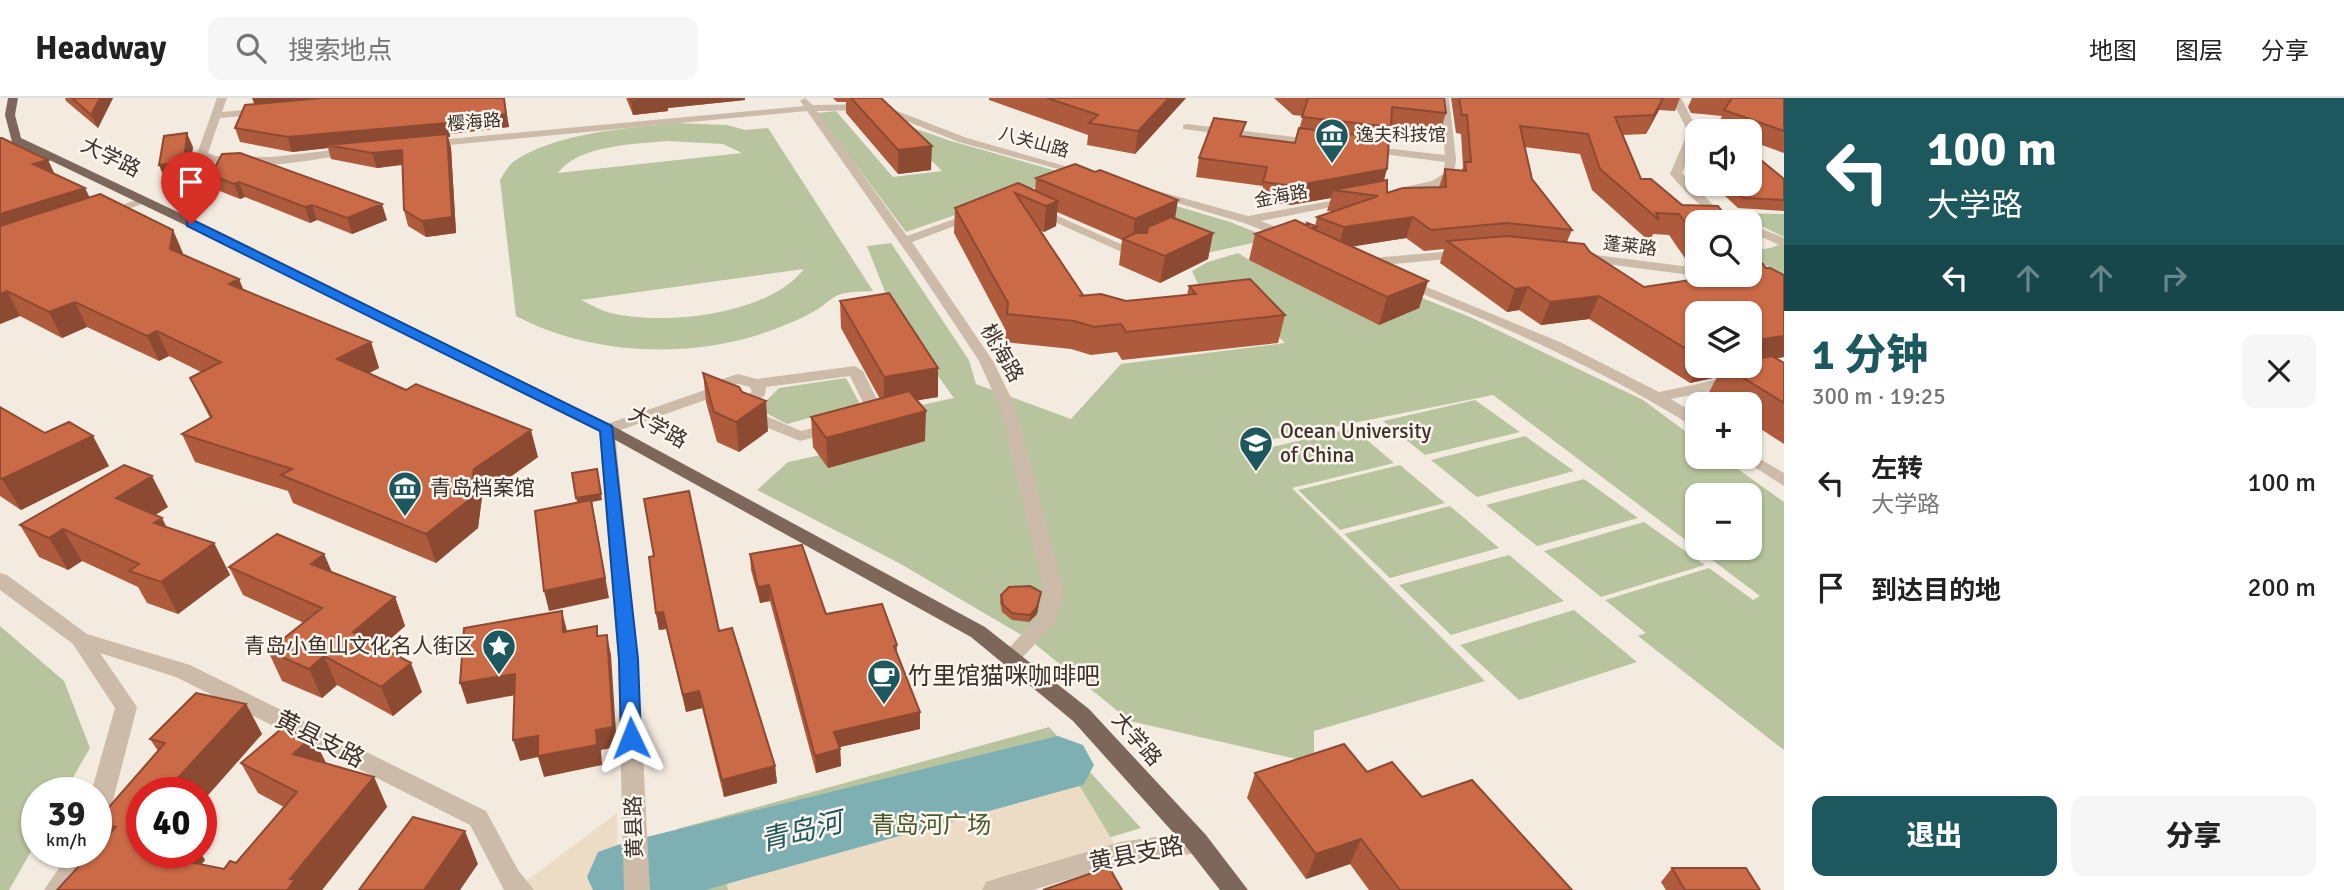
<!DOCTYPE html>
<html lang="zh">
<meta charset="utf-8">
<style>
:root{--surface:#fff;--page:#f6f6f6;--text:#222;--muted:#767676;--line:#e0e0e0;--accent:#1d585e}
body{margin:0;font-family:Signika,"Noto Sans SC",sans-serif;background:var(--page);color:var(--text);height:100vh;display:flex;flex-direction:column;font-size:26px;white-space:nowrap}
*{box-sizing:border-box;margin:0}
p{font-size:23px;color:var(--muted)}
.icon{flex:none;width:38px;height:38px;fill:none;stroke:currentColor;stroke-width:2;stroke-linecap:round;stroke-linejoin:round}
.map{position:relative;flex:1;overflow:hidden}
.panel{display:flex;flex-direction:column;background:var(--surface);width:560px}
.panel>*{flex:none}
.hud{background:#1d585e;color:#fff;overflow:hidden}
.tools{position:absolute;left:1685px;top:21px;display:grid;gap:14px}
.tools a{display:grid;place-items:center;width:77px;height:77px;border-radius:14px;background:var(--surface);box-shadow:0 2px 5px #0004;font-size:35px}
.speed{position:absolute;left:21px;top:679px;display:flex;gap:14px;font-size:35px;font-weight:700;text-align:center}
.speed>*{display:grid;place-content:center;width:91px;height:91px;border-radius:50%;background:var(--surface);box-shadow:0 2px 5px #0004;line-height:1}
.speed small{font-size:18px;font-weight:400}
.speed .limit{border:10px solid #d22;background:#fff;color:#111}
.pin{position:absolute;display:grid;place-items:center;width:60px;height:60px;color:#fff;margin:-72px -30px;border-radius:50% 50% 50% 0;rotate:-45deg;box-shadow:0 0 7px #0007}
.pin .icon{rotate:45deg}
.me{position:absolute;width:77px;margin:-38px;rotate:358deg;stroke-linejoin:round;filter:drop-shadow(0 0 5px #0008)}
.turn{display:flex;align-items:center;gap:24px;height:147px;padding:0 28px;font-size:32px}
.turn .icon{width:91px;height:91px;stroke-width:2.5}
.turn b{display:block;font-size:49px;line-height:60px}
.lanes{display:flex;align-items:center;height:66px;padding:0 28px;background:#0003;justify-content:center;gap:35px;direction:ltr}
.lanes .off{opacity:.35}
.round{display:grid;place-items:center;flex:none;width:74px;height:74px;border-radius:14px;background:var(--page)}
.headline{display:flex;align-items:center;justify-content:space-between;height:119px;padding:0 28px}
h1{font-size:42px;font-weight:800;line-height:52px;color:var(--accent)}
.cta{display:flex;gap:14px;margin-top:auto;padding:14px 28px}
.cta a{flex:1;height:80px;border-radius:14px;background:var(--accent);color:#fff;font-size:28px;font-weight:800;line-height:80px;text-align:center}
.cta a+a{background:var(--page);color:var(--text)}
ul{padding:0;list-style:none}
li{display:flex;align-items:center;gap:21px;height:105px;padding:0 28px}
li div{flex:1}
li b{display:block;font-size:26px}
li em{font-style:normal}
header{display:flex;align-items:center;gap:42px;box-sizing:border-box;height:98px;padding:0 35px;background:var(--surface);border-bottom:2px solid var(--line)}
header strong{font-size:33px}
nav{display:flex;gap:38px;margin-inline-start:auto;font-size:24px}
.search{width:490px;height:63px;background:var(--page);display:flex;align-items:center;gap:18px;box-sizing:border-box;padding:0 24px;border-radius:14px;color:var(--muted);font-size:26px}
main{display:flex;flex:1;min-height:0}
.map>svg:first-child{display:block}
</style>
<header>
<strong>Headway</strong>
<div class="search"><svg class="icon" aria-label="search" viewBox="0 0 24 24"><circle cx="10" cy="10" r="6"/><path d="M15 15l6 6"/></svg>搜索地点</div>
<nav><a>地图</a><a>图层</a><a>分享</a></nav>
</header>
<main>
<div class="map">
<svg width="1784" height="792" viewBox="0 0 1784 792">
<rect width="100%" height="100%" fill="#f4ebe0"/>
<path fill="#b7c49e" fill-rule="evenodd" d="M836 13 893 79 942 73 890 22 951 43 1071 77 906 134 817 15Z
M676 25 727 27 745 32 768 30 873 193C862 194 846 193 836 198 830 201 824 207 818 211 807 218 793 224 780 229 698 262 594 259 516 218L500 82C504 76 508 68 513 64 554 35 627 30 676 25ZM668 43 723 46 742 55 558 75C578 47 636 46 668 43ZM804 171C769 217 664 228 611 215 601 213 590 206 581 202Z
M1096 84 1230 124 1470 219 1643 302 1697 342 1698 359H1721L1784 404V652L1638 538 1646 535 1605 502 1709 470 1753 502 1760 498 1493 297 1249 346 1255 353 1353 330 1394 365 1292 390 1485 583 1314 633V665L1130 623 1030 542 899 465 757 392 788 364 926 334 908 310 954 300 894 217 867 148 891 145 969 262 976 286 1071 321 1121 266 1285 245 1244 203 1208 208 1192 173 1208 164 1238 155 1249 162 1271 141 1202 156ZM1698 397H1750V450H1698Z
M1734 115 1784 116V139Z
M1784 143V176L1750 160V154L1774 149Z
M846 280 860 306 787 326 758 311 779 290Z
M1475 302 1520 334 1425 357 1383 323Z
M1525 338 1574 373 1477 399 1431 362Z
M1400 367 1445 405 1340 432 1298 392Z
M1584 381 1638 420 1537 448 1486 407Z
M1450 408 1499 450 1390 480 1344 436Z
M1644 424 1705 467 1601 499 1544 453Z
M1509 457 1564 503 1451 537 1399 487Z
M1574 512 1637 564 1519 602 1460 547Z
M0 528 64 583 90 650 64 695H37V743L9 792H0Z
M1049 629 1141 730 936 792H666L677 731Z"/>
<path fill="#ecdcc6" d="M1073 677 1120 755 995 792H728L726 783Z
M617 715 618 792H521L518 789Z"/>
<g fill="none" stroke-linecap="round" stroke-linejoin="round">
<path fill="#7dafb3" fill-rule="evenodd" d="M1058 638 1083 647 1094 667 1083 687 705 792H593L587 779 598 754 626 744Z"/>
<path fill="#cdbbaa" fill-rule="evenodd" d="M217 0H227L222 14 265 10 270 13 265 16 220 20 208 55 215 58 272 59 351 50 356 53 351 56C315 61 225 80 197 56Z
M805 0 813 7 879 6 967 40 1093 76 1087 79 959 44 878 12 817 13 907 138 971 115 981 118 912 144 993 263 1016 310 1064 494 1055 525 1018 564 1011 567 1004 564 1001 559 1039 517 1044 494 1000 310 979 263 918 171 807 13 428 49 423 46 428 43 804 8 800 3Z
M1439 0H1449L1456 61 1454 77 1440 88 1392 96V92L1432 83 1443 76 1445 64 1367 54 1362 51 1367 48 1445 57Z
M1671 0H1681L1698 33 1682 75 1716 110 1744 124C1712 124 1690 99 1670 76L1688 34Z
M1187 26 1319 42 1324 45 1319 48 1183 31V27Z
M1158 93 1248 118 1352 99 1358 102 1352 105 1261 123 1295 136 1297 139 1291 143 1244 125 1154 98 1152 96Z
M141 100 147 103 145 105 103 120 97 116Z
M1032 110H1040L1143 156 1137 160 1133 159 1032 114Z
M1750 126 1784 140V149L1750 134Z
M1465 152 1471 156 1469 159 1361 169 1355 165 1361 161Z
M1580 155 1698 170V177H1703L1698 178 1576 162V156Z
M1405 180 1560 244 1659 294 1784 268V278L1671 301 1698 318V330L1692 328C1600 270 1501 227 1400 187L1398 184Z
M855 268 863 273 886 320 884 323 866 324 864 321 869 317 850 278 766 289 765 297 753 307 759 315 801 333 834 325 842 330 840 333 800 343 746 321 741 311 720 309 708 301 615 334 638 561 650 792H624L618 561 599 331 601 328 708 291 713 284 738 276 757 281ZM738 286 750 289 752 294 738 302 721 297 723 290Z
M1750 355 1784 375V388L1739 359H1750Z
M0 475 7 477 87 536 190 567 486 713 518 772 534 792H504L470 727 176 579 100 555 137 609 108 722 105 729 96 732V695H91L115 610 73 546 0 492Z
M1197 733 1206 737 1209 744 1206 751 1197 755 1120 766 1033 792H982L986 784 995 781 1120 744Z
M70 754H96L72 792H44Z"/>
<path fill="#7d675b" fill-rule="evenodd" d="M8 0H18L15 17 21 40 220 134 613 328 985 529 1089 611 1206 737 1248 792H1220L1188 751 1073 623 971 539 601 334 212 140 12 44 5 17Z"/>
</g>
<path fill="#ae5b3d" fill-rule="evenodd" d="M65 0H113L98 30 66 3Z
M504 0 509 29 450 36V39H448L451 50 456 135 426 139 408 128 404 112 402 67 377 70 331 61 328 50 292 54 240 44 235 30Z
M626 0H745V2L668 10V13L633 17Z
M833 0H881L931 72 898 76 846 15V4H837Z
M989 0H1186L1135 56 1087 47 1088 37 989 2Z
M1274 0H1444L1446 15 1440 34 1391 28 1387 41 1384 82 1387 95 1439 89 1445 71 1462 72 1463 69 1461 36 1456 35 1451 0H1680L1675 13 1659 12 1646 36 1622 37 1641 81 1698 124V168L1689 166 1669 137 1653 136 1650 144 1592 92 1580 56 1524 49 1532 81 1572 132 1567 144 1590 154 1644 189 1700 180 1702 177H1750L1766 170 1784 177V259L1776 260 1784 265V346L1750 324V306H1723L1708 296 1717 279 1690 285 1589 221 1541 227 1519 212 1507 214 1440 165 1444 151 1424 153 1406 140 1352 148 1428 183 1419 210 1379 227 1249 162 1255 136 1306 127 1307 125 1315 128 1317 119 1333 113H1327L1331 100 1290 107 1259 103 1263 88 1196 79 1199 60 1243 38 1295 45 1303 18 1293 17ZM1698 215 1750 268H1698Z
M1692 0H1784V55L1750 43V33H1712L1718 26 1722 18 1691 15 1688 9Z
M0 40 48 62 54 76 90 99 173 132 182 156 239 181 243 191 371 244 379 270 368 275 538 359 482 399 478 430 436 465 293 405 288 393 195 364 182 336 210 320 190 280 201 274 169 258 159 263 87 229 62 240 20 218 0 226Z
M1698 54V72L1691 66Z
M211 77 387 122 352 136 317 122 310 125 245 99 240 101 217 92Z
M1036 80 1175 120 1213 135 1208 161 1160 185 1119 167 1122 142 1057 114 1056 128 1044 134 1039 132 1083 198 1126 203 1187 197 1189 188 1285 217 1278 245 1122 262 1117 254 1091 257 1071 251 1005 244 1006 233 954 135 955 110 1018 85 1035 93Z
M1784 81V113L1738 110 1712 86H1750Z
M840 203 938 270V299L917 302 925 343 828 370 813 349 811 319 880 301 841 230Z
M703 275 742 294 768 333 739 354 717 344 706 304Z
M0 309 45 335 109 368 21 412 0 398Z
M168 409 155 417 166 429 214 445 230 477 178 516 147 505 138 489 82 463 68 472 39 459 20 427Z
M324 456 332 474 395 499 405 528 381 549 422 594 393 618 337 587 322 600 282 583 268 553 304 525 243 497 229 469Z
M750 456 826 516 897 547V556L920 631 840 649 841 668 816 675 770 503 760 505 751 472Z
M1001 497 1040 501 1037 516 1029 524 1012 522 1002 514 1000 504Z
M656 515 719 533 775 668 777 685 724 699 702 610 686 614 666 531 659 532Z
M246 606 262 636 201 705V695H142L205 762 201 766 224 771 236 765 284 709 258 695 241 665 327 666 374 679 387 709 322 792H57L105 741 96 728V724L158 653 150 641Z
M1367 674 1422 699 1572 792H1369L1350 766 1306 781 1247 700 1255 675Z
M1672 770 1760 792H1666L1661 784Z"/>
<path fill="#8d4a32" d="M100 0H113L98 30 91 17Z
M252 0H373L255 8Z
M504 0 509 29 450 36V39H448L451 50 456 135 426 139 422 123 448 39 327 47 328 50 292 54 288 39 447 22Z
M656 0H745V2L668 10V13L633 17 631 3Z
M1169 0H1186L1135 56 1138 33Z
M1663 0 1659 12 1646 36 1654 17Z
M187 35 193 49 190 78 165 82 159 67Z
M932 48 931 72 898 76V52Z
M402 52 406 66 377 70 372 55Z
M48 62 58 83 33 66Z
M1387 71 1382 90 1333 92 1331 100 1290 107 1294 88Z
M239 84 245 99 240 101 234 86Z
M85 90 96 112 0 143V116Z
M1178 102 1174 127 1132 144 1135 121Z
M1058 103 1056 128 1044 134 1046 108Z
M382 106 387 122 352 136 347 120Z
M312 107 317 122 310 125 305 109Z
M1413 119 1406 140 1338 151 1344 129Z
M173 132 183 155 181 174 170 151Z
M1213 135 1208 161 1160 185 1165 158Z
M239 181 249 206 229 186Z
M1428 183 1419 210 1379 227 1387 199Z
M1528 189 1519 212 1507 214 1515 191Z
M7 193 20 218 0 226V196Z
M1599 198 1589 221 1541 227 1550 204Z
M75 204 87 229 62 240 49 214Z
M157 233 169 258 159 263 147 238Z
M1784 238V259L1750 265V243Z
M371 244 379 270 347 287 337 261Z
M1699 268H1723L1717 279 1690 285Z
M938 270V299L884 308V279Z
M766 303 768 333 739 354 736 324Z
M926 313 925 343 828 370 826 340Z
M531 332 538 359 482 399 478 430 436 465 426 436 474 371Z
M93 338 109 368 21 412 2 381Z
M597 371 602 402 592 404 609 500 549 513 544 493 578 407 576 400Z
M152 378 168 409 133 431 116 400Z
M162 420 178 451 154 425Z
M63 431 82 463 68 472 49 440Z
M214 445 230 477 178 516 161 484Z
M324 456 336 485 311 466Z
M769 487 770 503 760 505 758 489Z
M1041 494 1037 516 1029 524 1030 517Z
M395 499 405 528 365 563 353 534Z
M562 513 567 533 563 534Z
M663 514 666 531 659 532 656 515Z
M607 537 611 557 617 649 601 652 602 667 544 679 538 659 520 663 513 642 538 638 596 632Z
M324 558 337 587 322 600 309 571Z
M411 565 422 594 393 618 381 589Z
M515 576 521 596 467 606 460 585Z
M699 593 702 610 686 614 683 597Z
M246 606 262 636 201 705V695H164Z
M920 614V631L835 650 834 634Z
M313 638 328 669 293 656Z
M840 651 841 668 816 675 815 658Z
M775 668 777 685 724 699 722 682Z
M374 679 387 709 322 792H287L290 781Z
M465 733 478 766 460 792H424Z
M1361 741 1350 766 1306 781 1316 756Z
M167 754H200L205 762 184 789 164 759Z"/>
<path fill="#ca6a47" stroke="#8d4a32" stroke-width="2" d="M72 0H100L91 17Z
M321 0H504L506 16 447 22V25L288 39 235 30 245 7Z
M630 0H656L631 3Z
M851 0H881L932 48 898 52Z
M1047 0H1169L1138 33 1089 25 1098 17Z
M1308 0H1444L1446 15 1392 9 1391 29 1302 19Z
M1459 0H1663L1654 17 1615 19 1641 81H1651L1682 107 1718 108 1730 124H1698V142L1679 116 1656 115 1659 122 1600 71 1588 36 1520 28 1532 81 1572 132 1507 125 1431 132 1413 119 1344 129 1317 119 1378 98 1333 92 1387 82V95L1403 90 1446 89 1445 71 1466 73 1465 64H1471L1467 17H1462Z
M1732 0H1784V33L1724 12Z
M1214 20 1246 24 1240 38 1295 45 1299 30 1389 41 1387 71 1294 88 1263 84 1267 69 1199 60Z
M1717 26 1726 33H1712Z
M187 35 184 64 159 67 164 38Z
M447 36 452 119 422 123 404 112 402 52 372 55 327 47Z
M0 40H2L48 62 33 66 85 90 0 116Z
M1750 53 1784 81V102L1743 100 1727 86H1750Z
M240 55 382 106 347 120 312 107 305 109 239 84 234 86 211 77 222 56Z
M1075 66 1095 74 1100 72 1178 102 1135 121 1036 80Z
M1018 85 1058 103 1046 108 1015 95 1083 197 1079 198 1101 196 1126 203 1196 196 1189 188 1250 181 1285 217 1126 234 1121 226 1094 229 1074 223 1007 216 1008 205 955 110Z
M100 96 173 132 170 151 239 181 229 186 371 244 337 261 406 292 416 286 531 332 474 371 469 402 426 436 281 377 292 371 182 336 212 319 190 280 221 264 157 233 147 238 75 204 49 214 7 193 0 196V128Z
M1171 119 1213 135 1165 158 1123 141 1135 135H1147L1148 129Z
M1295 122 1308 128 1307 125 1318 129 1311 130 1428 183 1387 199 1255 136Z
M1507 138 1584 146 1590 154 1644 189 1724 177H1750V164L1762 165 1766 170H1770L1784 177V238L1750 243V215H1698V258L1599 198 1550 204 1528 189 1515 191 1447 143Z
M889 195 938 270 884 279 840 203Z
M1772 258 1784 265V305L1724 268H1750V262Z
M703 275 739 289 742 294 766 303 736 324 714 314Z
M909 293 926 313 826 340 811 319Z
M0 309 45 335 69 324 93 338 2 381 0 380Z
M124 367 152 378 116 400 162 420 154 425 214 445 161 484 129 473 139 466 63 431 49 440 20 427Z
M597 371 601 396 576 400 572 375Z
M689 393 719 533 732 530 775 668 722 682 699 593 683 597 663 514 656 515 649 459 654 458 644 401Z
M591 402 605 480 544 493 535 413Z
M277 436 324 456 311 466 395 499 353 534 411 565 381 589 324 558 309 571 268 553 322 510 229 469Z
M802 447 826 516 882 506 897 547 894 548 920 614 834 634 840 651 815 658 769 487 758 489 750 456Z
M1030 488 1041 494 1037 509 1030 517 1012 515 1003 507 1001 497 1009 489Z
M562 513 563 534 597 528V538L607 537 613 629 596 632 597 647 538 658V638L513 642 515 576 460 585 464 530Z
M196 595 246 606 164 695H142V754H167L164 759 224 771 230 763 236 765 297 694 241 665 287 626 313 638 293 656 374 679 290 781 295 782 287 792H57L92 754H96V750L116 729 96 726V724L165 645 150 641Z
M1344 646 1367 674 1392 664 1422 699 1472 682 1572 792H1400L1361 741 1316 756 1255 675Z
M413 719 465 733 424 792H359Z
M1109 769 1122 792H1043Z
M1672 770H1746L1760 792H1685Z"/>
<path fill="#1a73e8" stroke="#114b97" stroke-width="2" d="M187 123H195L612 328 638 561 641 640 638 646 631 648 624 646 621 640 619 561 600 333 187 128Z"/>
<defs>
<g id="museum-pin" transform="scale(1.75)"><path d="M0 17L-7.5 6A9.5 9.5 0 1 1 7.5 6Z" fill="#1d585e" stroke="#fbf5ed"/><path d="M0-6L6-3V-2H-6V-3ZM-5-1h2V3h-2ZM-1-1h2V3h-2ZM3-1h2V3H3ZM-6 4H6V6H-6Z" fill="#fff"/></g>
<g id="university-pin" transform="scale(1.75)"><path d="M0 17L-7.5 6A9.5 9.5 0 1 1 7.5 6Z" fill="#1d585e" stroke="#fbf5ed"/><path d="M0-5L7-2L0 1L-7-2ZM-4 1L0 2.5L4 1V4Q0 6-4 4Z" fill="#fff"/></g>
<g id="sight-pin" transform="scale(1.75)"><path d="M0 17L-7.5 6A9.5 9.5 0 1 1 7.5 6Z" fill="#1d585e" stroke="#fbf5ed"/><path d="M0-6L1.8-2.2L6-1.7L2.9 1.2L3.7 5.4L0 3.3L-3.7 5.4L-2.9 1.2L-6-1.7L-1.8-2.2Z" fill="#fff"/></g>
<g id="cafe-pin" transform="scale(1.75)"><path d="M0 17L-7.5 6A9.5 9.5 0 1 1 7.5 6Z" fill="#1d585e" stroke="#fbf5ed"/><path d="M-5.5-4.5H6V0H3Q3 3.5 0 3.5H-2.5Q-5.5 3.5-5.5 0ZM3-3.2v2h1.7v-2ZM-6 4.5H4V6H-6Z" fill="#fff"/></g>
</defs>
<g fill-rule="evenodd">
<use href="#museum-pin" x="1332" y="37"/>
<use href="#university-pin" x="1256" y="345"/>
<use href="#museum-pin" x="405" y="390"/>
<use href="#sight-pin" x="499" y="548"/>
<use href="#cafe-pin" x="884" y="578"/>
</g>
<g text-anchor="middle" stroke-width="5" stroke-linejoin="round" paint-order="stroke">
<g font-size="18" fill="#3b302a" stroke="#fbf5ed">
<text transform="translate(474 24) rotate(-5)" y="6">樱海路</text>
<text transform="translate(1034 44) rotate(15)" y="6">八关山路</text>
<text transform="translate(1281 98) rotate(-11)" y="6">金海路</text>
<text transform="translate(1630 148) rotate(7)" y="6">蓬莱路</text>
</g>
<g font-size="18" fill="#3b302a" stroke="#fbf5ed" text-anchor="start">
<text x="1356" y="43">逸夫科技馆</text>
</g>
<g font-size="21" fill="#3b302a" stroke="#fbf5ed">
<text transform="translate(111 59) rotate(26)" y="7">大学路</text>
<text transform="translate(1002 255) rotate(60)" y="7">桃海路</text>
<text transform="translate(658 329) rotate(29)" y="7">大学路</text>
<text transform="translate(1137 641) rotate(49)" y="7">大学路</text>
<text transform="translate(634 729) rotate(-92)" y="7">黄县路</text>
</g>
<g font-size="21" fill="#3b302a" stroke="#fbf5ed" text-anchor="start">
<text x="1280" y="340">Ocean University<tspan x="1280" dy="24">of China</tspan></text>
<text x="430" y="397">青岛档案馆</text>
<text x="475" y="555" text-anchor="end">青岛小鱼山文化名人街区</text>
</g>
<g font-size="24" fill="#3b302a" stroke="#fbf5ed" text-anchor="start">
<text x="908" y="586">竹里馆猫咪咖啡吧</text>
</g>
<g font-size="24" fill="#3b302a" stroke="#fbf5ed">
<text transform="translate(320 641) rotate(27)" y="8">黄县支路</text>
<text transform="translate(1136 756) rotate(-11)" y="8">黄县支路</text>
</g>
<g font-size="24" fill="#485a2d" stroke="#fbf5ed">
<text x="931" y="735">青岛河广场</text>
</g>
<g font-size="28" font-style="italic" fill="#1d585e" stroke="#fbf5ed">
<text transform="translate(801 733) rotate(-14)" y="10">青岛河</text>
</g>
</g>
</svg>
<div class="tools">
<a><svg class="icon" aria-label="sound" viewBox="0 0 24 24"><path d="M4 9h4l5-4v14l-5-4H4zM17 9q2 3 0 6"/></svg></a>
<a><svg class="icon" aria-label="search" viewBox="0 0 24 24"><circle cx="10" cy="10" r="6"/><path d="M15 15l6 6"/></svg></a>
<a><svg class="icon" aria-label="layers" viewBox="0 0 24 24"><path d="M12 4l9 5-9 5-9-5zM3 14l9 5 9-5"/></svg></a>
<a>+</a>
<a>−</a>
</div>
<div class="speed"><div>39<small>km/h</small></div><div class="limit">40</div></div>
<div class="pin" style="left:191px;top:126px;background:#d93025"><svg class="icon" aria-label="arrive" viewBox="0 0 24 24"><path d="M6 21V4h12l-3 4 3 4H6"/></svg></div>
<svg class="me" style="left:631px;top:640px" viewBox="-20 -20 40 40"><path d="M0-17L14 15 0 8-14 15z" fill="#1a73e8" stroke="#fff" stroke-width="4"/></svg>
</div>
<section class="panel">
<div class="hud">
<div class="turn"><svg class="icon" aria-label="left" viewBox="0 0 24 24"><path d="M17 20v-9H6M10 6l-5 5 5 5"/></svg><div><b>100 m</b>大学路</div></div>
<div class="lanes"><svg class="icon" aria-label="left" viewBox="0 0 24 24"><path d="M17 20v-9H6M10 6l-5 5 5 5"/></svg><svg class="icon off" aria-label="ahead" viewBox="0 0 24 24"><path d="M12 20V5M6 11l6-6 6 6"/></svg><svg class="icon off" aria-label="ahead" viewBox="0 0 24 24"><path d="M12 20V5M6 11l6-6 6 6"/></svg><svg class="icon off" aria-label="right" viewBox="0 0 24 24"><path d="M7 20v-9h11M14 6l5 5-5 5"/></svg></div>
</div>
<div class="headline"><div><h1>1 分钟</h1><p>300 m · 19:25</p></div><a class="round"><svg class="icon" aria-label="close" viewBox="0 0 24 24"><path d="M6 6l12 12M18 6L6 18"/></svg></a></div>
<ul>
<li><svg class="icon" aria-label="left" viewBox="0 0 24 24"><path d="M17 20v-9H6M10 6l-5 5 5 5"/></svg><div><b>左转</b><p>大学路</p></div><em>100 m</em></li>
<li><svg class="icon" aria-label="arrive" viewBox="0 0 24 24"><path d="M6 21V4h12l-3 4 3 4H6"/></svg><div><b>到达目的地</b></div><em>200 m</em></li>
</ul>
<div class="cta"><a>退出</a><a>分享</a></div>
</section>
</main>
